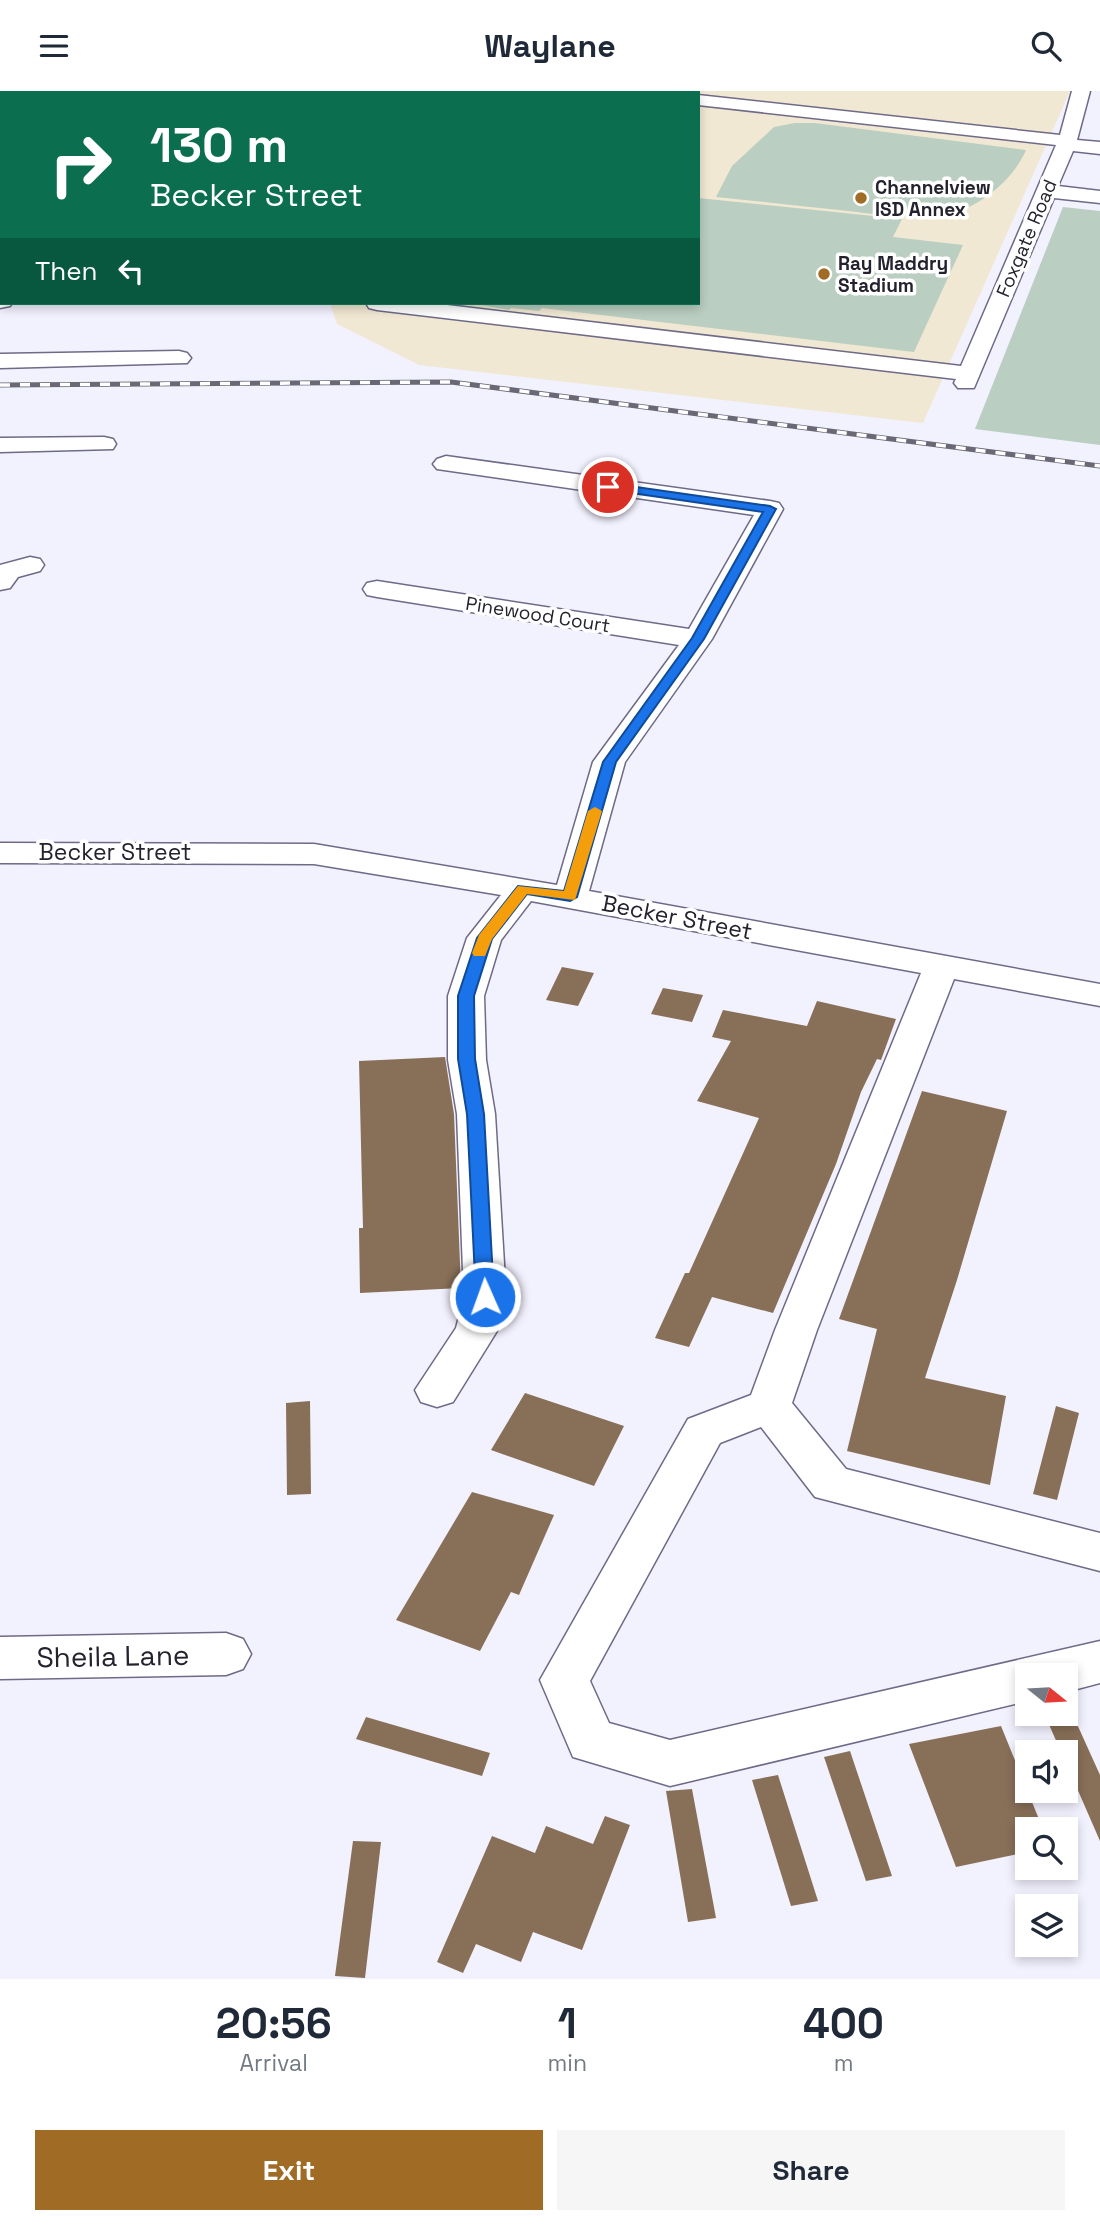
<!DOCTYPE html>
<style>
:root{--surface:#fff;--page:#f6f6f7;--text:#1f2937;--muted:#747a83;--accent:#a06b24}
body{margin:0;font-family:"Space Grotesk",sans-serif;background:var(--page);color:var(--text);height:100vh;display:flex;flex-direction:column;font-size:26px;white-space:nowrap}
*{box-sizing:border-box;margin:0}
p{font-size:23px;color:var(--muted)}
.icon{flex:none;width:38px;height:38px;fill:none;stroke:currentColor;stroke-width:2;stroke-linecap:round;stroke-linejoin:round}
.map{position:relative;height:1888px;overflow:hidden}
.panel{display:flex;flex-direction:column;background:var(--surface);flex:1}
.panel>*{flex:none}
.guide{position:absolute;left:0px;top:0px;width:700px;height:214px;box-shadow:0 4px 10px #0003;background:#0b6e4f;color:#fff;overflow:hidden}
.needle{width:46px;rotate:108deg}
.controls{position:absolute;left:1015px;top:1572px;display:grid;gap:14px}
.controls a{display:grid;place-items:center;width:63px;height:63px;border-radius:0px;background:var(--surface);box-shadow:0 4px 10px #0003;font-size:35px}
.pin{position:absolute;display:grid;place-items:center;width:60px;height:60px;color:#fff;margin:-30px;border:4px solid #fff;border-radius:50%;box-shadow:0 2px 7px #0007}
.me{position:absolute;width:77px;margin:-38px;rotate:358deg;stroke-linejoin:round;filter:drop-shadow(0 0 5px #0008)}
.turn{display:flex;align-items:center;gap:24px;height:147px;padding:0 35px;font-size:32px}
.turn .icon{width:91px;height:91px;stroke-width:2.5}
.turn b{display:block;font-size:49px;line-height:60px}
.then{display:flex;align-items:center;height:66px;padding:0 35px;background:#0003;gap:14px;font-size:26px}
.eta{display:flex;justify-content:space-evenly;align-items:center;height:119px;text-align:center}
.eta b{font-size:42px;font-weight:700;line-height:49px}
.cta{display:flex;gap:14px;margin-top:auto;padding:14px 35px}
.cta a{flex:1;height:80px;border-radius:0px;background:var(--accent);color:#fff;font-size:28px;font-weight:700;line-height:80px;text-align:center}
.cta a+a{background:var(--page);color:var(--text)}
header{display:flex;justify-content:space-between;align-items:center;height:91px;padding:0 35px;background:var(--surface);font-size:32px;font-weight:700}
.map>svg:first-child{display:block}
</style>
<header><svg class="icon" aria-label="menu" viewBox="0 0 24 24"><path d="M4 6h16M4 12h16M4 18h16"/></svg>Waylane<svg class="icon" aria-label="search" viewBox="0 0 24 24"><circle cx="10" cy="10" r="6"/><path d="M15 15l6 6"/></svg></header>
<div class="map">
<svg width="1100" height="1888" viewBox="0 0 1100 1888">
<rect width="100%" height="100%" fill="#f2f1fe"/>
<path fill="#f1e8d3" d="M309 0H1070L923 332 419 274 337 233 330 212H698V2Z"/>
<path fill="#bacec1" d="M795 32H815L1026 59C1015 85 987 110 961 119 923 132 877 123 839 119 798 115 757 110 716 106L732 75 774 36Z
M698 107 902 128 893 146 963 154 914 261 542 217 539 220 511 217 509 219 470 212H698Z
M1063 116 1100 120V354L975 338Z"/>
<path fill="#886f58" d="M562 876 594 882 578 915 546 909Z
M663 897 703 904 692 931 651 923Z
M817 910 896 928 881 969 877 968 861 1001 836 1073 773 1222 712 1206 689 1256 655 1247 685 1182H689L759 1027 697 1010 731 950 712 946 723 919 807 935Z
M445 966 454 1023 461 1197 360 1202 359 1137H363L359 970Z
M922 1000 1007 1020 957 1189 925 1287 1006 1305 990 1394 847 1360 877 1238 839 1228Z
M525 1302 624 1335 594 1395 491 1359Z
M310 1310 311 1403 287 1404 286 1312Z
M1056 1315 1079 1322 1057 1409 1033 1403Z
M472 1401 554 1424 519 1504 511 1501 480 1560 396 1529Z
M1044 1622H1072L1100 1684V1750L1066 1672V1661H1061Z
M366 1626 490 1662 482 1685 356 1648Z
M1001 1635 1043 1738H1027V1761L956 1776 909 1653Z
M850 1660 892 1785 866 1790 824 1666Z
M778 1684 818 1810 791 1815 752 1689Z
M692 1698 716 1827 688 1831 666 1700Z
M605 1725 630 1734 582 1859 533 1841 521 1871 476 1853 463 1882 437 1871 492 1745 535 1762 546 1735 593 1753Z
M353 1750 381 1751 365 1887 335 1885Z"/>
<g fill="none" stroke-linecap="round" stroke-linejoin="round">
<g stroke="#6e6a87" stroke-width="3">
<path id="minor" d="M366 0H384L364 2Z
M602 0H640L642 2H600Z
M1072 0H1090L1077 49 1100 51V63L1073 60 1058 95 1100 100V112L1054 107 974 297H958L954 292 956 288 377 219 369 217 366 212H430L961 275 1056 54 698 14V4L1060 44Z
M0 33H2V45H0Z
M0 90H2V102H0Z
M0 145H2V157H0Z
M0 203 2 212H12L10 215 0 217Z
M179 260 187 262 191 267 187 272 0 277V263Z
M104 346 113 348 116 353 113 358 0 361V347Z
M446 365 770 410 779 412 783 418 712 548 625 671 589 800 1100 893V915L954 888 817 1239 792 1312 846 1378 1100 1442V1480L815 1406 761 1336 720 1352 590 1590 609 1632 670 1649 1100 1550V1592L1066 1601V1584H1027V1610L670 1695 573 1666 540 1589 688 1328 751 1304 775 1239 921 882 531 810 501 849 484 905 486 969 495 1023 506 1206 497 1240 453 1311 437 1316 421 1311 415 1299 456 1237 464 1206 457 1023 448 969V905L467 847 501 804 314 773 0 772V752L314 753 557 794 593 671 679 554 377 506 367 504 363 498 367 492 377 490 689 538 754 424 437 378 433 373 437 368Z
M30 466 40 468 44 474 40 480 18 486 10 497 0 499V474Z
M226 1542 243 1548 251 1563 243 1578 226 1584 0 1588V1546Z"/>
</g>
<use href="#minor" fill="#fff" fill-rule="evenodd"/>
<g stroke="#6a6875" stroke-width="5">
<path id="rail" d="M0 294 451 291 1100 375"/>
</g>
<use href="#rail" stroke="#fff" stroke-width="3.5" stroke-dasharray="10" stroke-linecap="butt"/>
</g>
<path fill="#1a73e8" stroke="#114b97" stroke-width="2" d="M608 392 770 415 776 418 704 548 616 671 577 806 570 810 527 803 492 848 474 905 475 968 484 1023 494 1206 491 1210H478L476 1206 467 1023 458 968V905L477 847 518 795 564 800 603 671 692 547 763 421 604 398 603 396Z"/>
<path fill="#f59e0b" d="M595 716 602 720 575 809 527 803 492 848 485 865H474L472 862 479 844 518 795 564 800 588 720Z"/>
<g fill="#a06b24" stroke="#fff" stroke-width="2.5">
<circle cx="861" cy="107" r="7"/>
<circle cx="824" cy="183" r="7"/>
</g>
<g text-anchor="middle" stroke-width="7" stroke-linejoin="round" paint-order="stroke">
<g font-size="19" font-weight="bold" fill="#24222e" stroke="#fff" text-anchor="start">
<text x="875" y="103">Channelview<tspan x="875" dy="22">ISD Annex</tspan></text>
<text x="838" y="179">Ray Maddry<tspan x="838" dy="22">Stadium</tspan></text>
</g>
<g font-size="19" fill="#24222e" stroke="#fff">
<text transform="translate(1026 147) rotate(-67)" y="7">Foxgate Road</text>
<text transform="translate(538 523) rotate(9)" y="7">Pinewood Court</text>
</g>
<g font-size="23" fill="#24222e" stroke="#fff">
<text x="115" y="769">Becker Street</text>
<text transform="translate(677 826) rotate(11)" y="8">Becker Street</text>
</g>
<g font-size="28" fill="#24222e" stroke="#fff">
<text transform="translate(113 1565) rotate(-1)" y="10">Sheila Lane</text>
</g>
</g>
</svg>
<div class="controls">
<a><svg class="needle" viewBox="-14 -14 28 28"><path d="M0-13l5 13h-10z" fill="#e53935"/><path d="M0 13l5-13h-10z" fill="#747a83"/></svg></a>
<a><svg class="icon" aria-label="sound" viewBox="0 0 24 24"><path d="M4 9h4l5-4v14l-5-4H4zM17 9q2 3 0 6"/></svg></a>
<a><svg class="icon" aria-label="search" viewBox="0 0 24 24"><circle cx="10" cy="10" r="6"/><path d="M15 15l6 6"/></svg></a>
<a><svg class="icon" aria-label="layers" viewBox="0 0 24 24"><path d="M12 4l9 5-9 5-9-5zM3 14l9 5 9-5"/></svg></a>
</div>
<div class="pin" style="left:608px;top:396px;background:#d93025"><svg class="icon" aria-label="arrive" viewBox="0 0 24 24"><path d="M6 21V4h12l-3 4 3 4H6"/></svg></div>
<svg class="me" style="left:485px;top:1206px" viewBox="-20 -20 40 40"><circle r="17" fill="#1a73e8" stroke="#fff" stroke-width="3"/><path d="M0-11L8 9 0 5-8 9z" fill="#fff"/></svg>
<div class="guide">
<div class="turn"><svg class="icon" aria-label="right" viewBox="0 0 24 24"><path d="M7 20v-9h11M14 6l5 5-5 5"/></svg><div><b>130 m</b>Becker Street</div></div>
<div class="then">Then<svg class="icon" aria-label="left" viewBox="0 0 24 24"><path d="M17 20v-9H6M10 6l-5 5 5 5"/></svg></div>
</div>
</div>
<section class="panel">
<div class="eta">
<div><b>20:56</b><p>Arrival</p></div>
<div><b>1</b><p>min</p></div>
<div><b>400</b><p>m</p></div>
</div>
<div class="cta"><a>Exit</a><a>Share</a></div>
</section>
